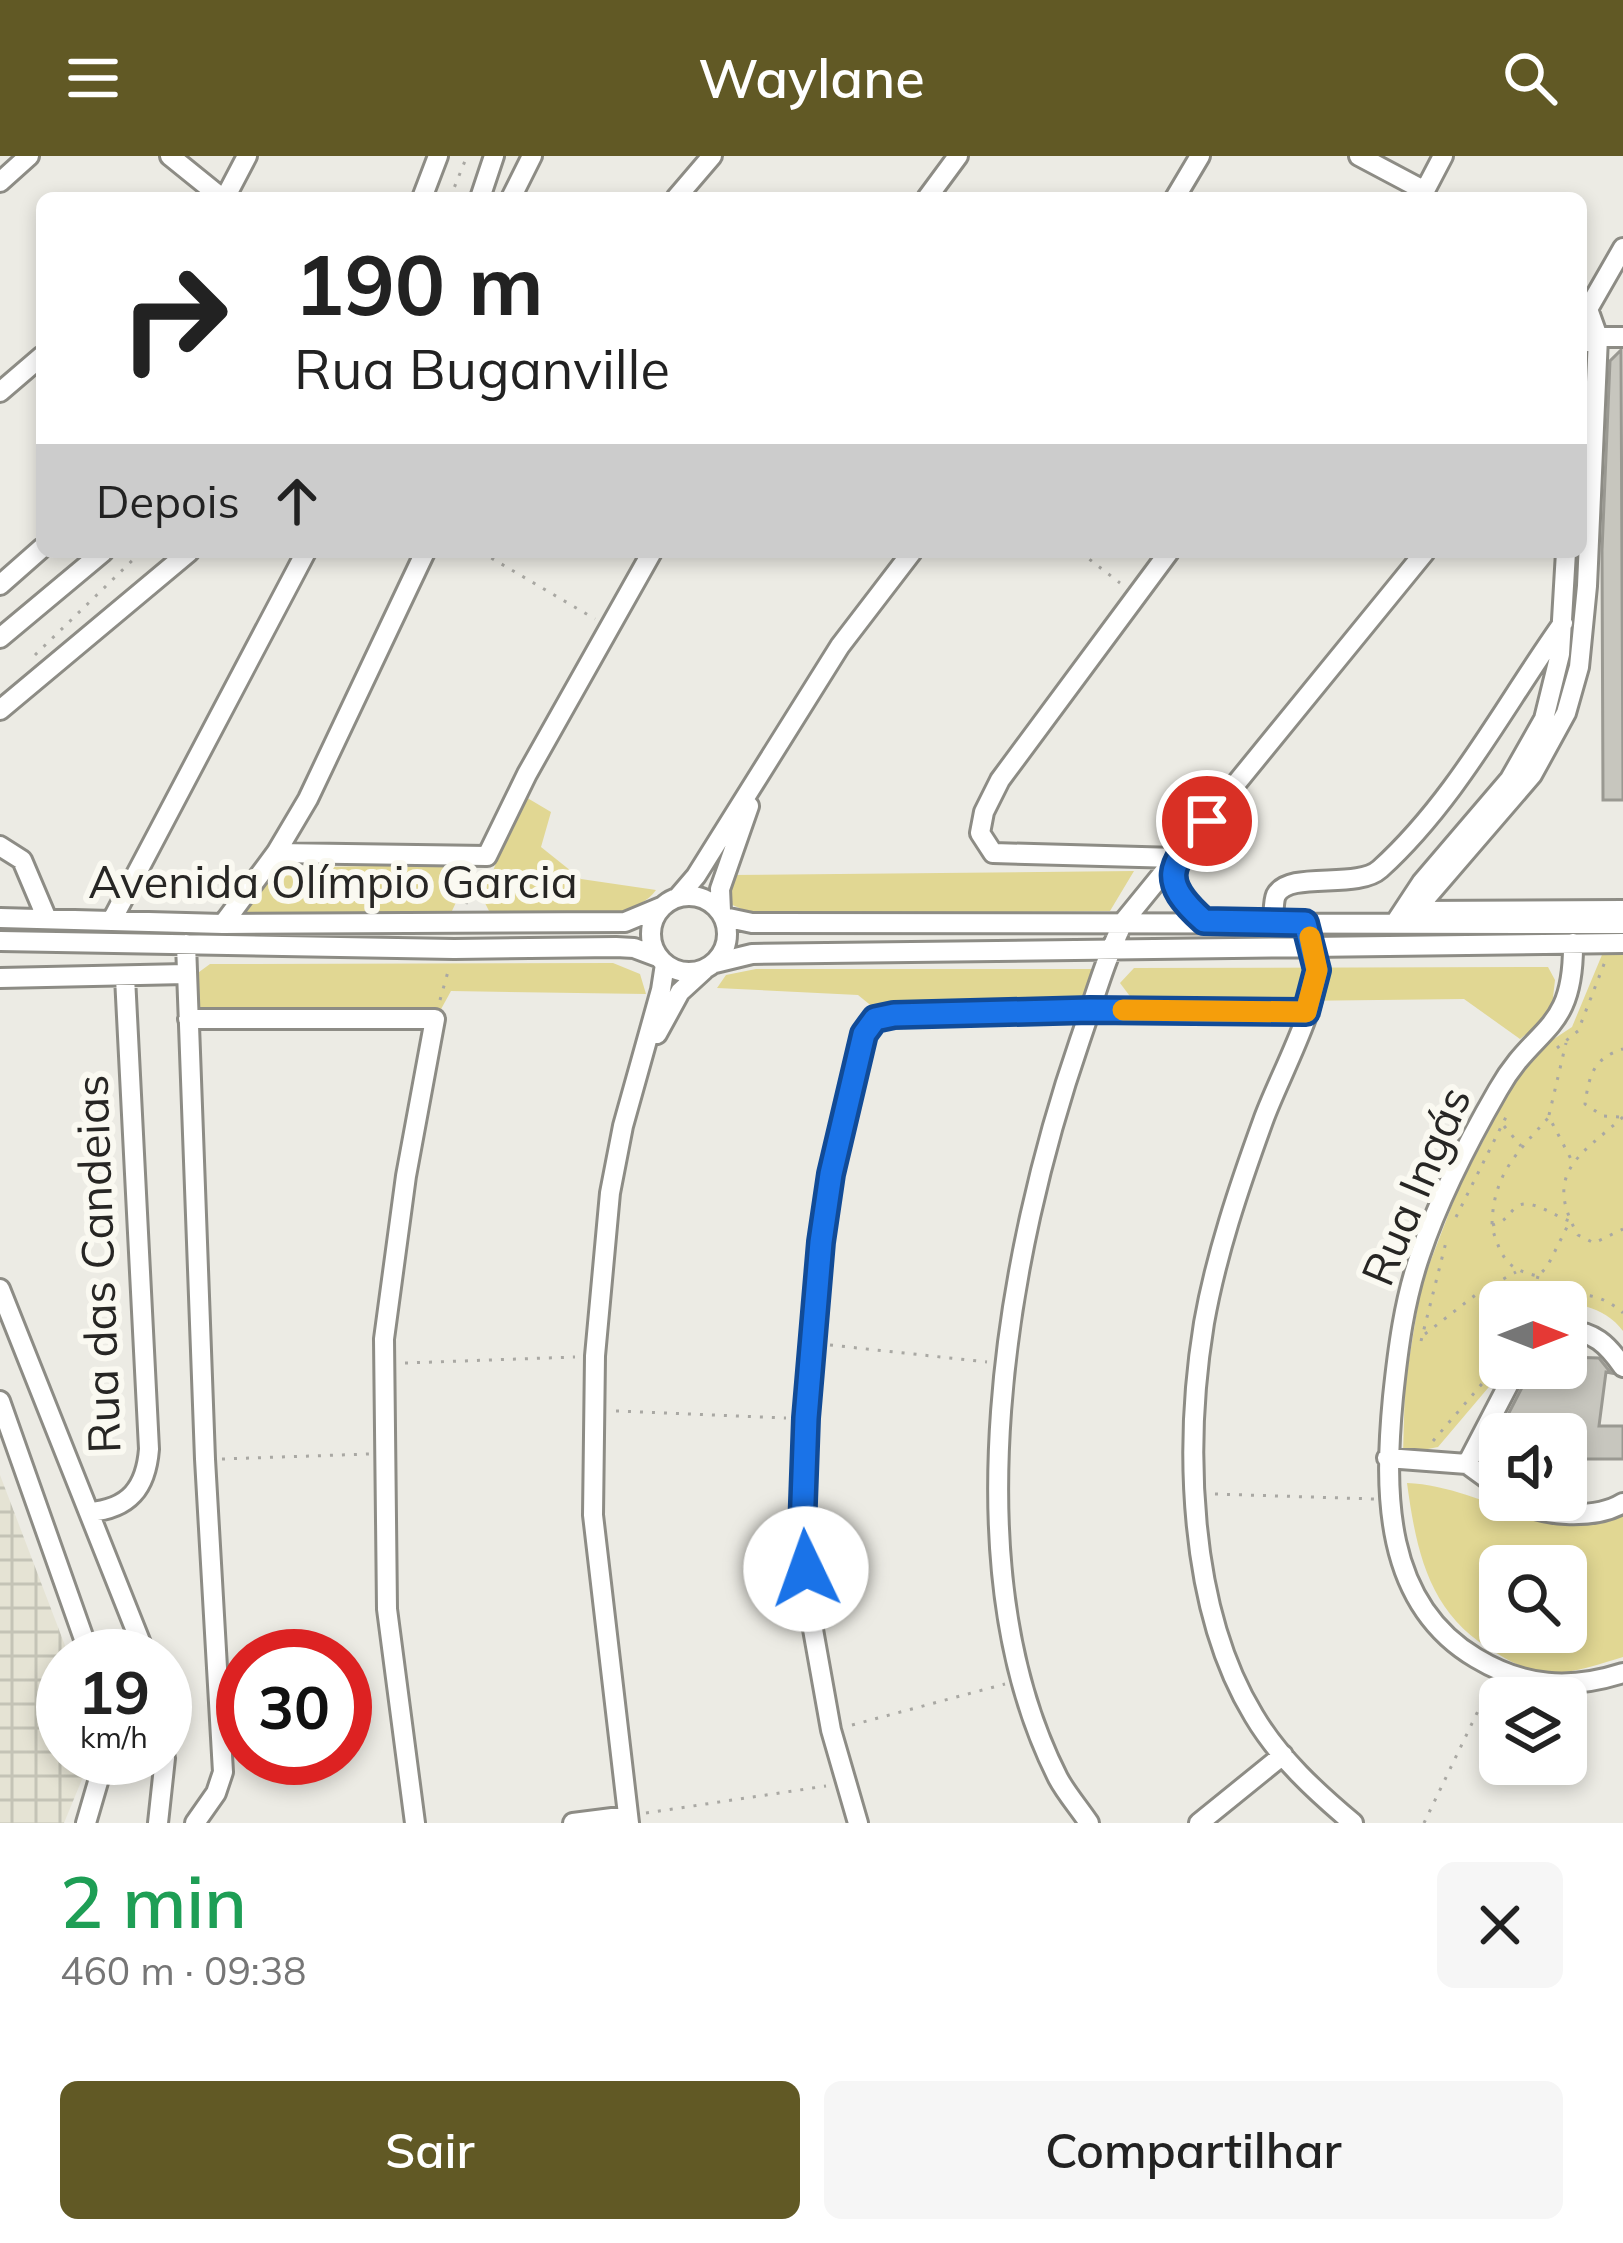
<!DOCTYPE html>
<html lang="pt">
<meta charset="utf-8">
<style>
:root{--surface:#fff;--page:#f6f6f6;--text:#222;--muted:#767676;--accent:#615925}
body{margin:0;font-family:Mulish,sans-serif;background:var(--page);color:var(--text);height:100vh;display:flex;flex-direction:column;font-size:45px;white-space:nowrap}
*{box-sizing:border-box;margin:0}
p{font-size:39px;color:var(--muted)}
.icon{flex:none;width:66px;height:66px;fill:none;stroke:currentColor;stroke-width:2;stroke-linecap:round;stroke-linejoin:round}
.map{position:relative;height:1667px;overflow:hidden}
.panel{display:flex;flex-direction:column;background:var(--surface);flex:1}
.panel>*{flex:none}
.hud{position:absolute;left:36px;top:36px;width:1551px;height:366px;border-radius:18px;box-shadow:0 6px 18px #0003;background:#fff;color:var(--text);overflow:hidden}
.needle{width:78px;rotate:90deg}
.controls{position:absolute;left:1479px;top:1125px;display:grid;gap:24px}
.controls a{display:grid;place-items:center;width:108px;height:108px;border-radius:18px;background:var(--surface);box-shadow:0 6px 18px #0003;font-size:60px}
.speed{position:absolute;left:36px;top:1473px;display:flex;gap:24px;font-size:60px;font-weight:700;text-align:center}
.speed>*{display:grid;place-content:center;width:156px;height:156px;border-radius:50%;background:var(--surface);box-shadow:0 6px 18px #0003;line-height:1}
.speed small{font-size:30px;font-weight:400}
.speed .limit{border:18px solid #d22;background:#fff;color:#111}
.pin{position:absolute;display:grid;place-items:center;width:102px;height:102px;color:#fff;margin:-51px;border:6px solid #fff;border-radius:50%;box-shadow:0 3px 12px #0007}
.me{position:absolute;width:132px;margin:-66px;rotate:357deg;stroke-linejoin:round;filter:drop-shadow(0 0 9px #0008)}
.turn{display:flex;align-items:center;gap:42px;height:252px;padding:0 60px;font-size:54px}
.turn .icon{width:156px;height:156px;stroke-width:2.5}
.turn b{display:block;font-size:84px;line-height:102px}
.then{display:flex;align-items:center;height:114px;padding:0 60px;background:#0003;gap:24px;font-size:45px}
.round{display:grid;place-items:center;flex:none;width:126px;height:126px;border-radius:18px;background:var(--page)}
.head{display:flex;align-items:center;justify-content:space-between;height:204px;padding:0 60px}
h1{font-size:72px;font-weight:600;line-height:90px;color:#1e9e55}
.primary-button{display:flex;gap:24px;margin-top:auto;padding:24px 60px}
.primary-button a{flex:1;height:138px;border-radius:18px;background:var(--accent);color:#fff;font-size:48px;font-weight:600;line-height:138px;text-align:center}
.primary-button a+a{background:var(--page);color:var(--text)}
header{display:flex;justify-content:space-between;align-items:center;height:156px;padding:0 60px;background:var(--accent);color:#fff;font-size:54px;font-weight:600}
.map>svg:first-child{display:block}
</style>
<header><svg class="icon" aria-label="menu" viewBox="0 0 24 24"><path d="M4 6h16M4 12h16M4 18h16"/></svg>Waylane<svg class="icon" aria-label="search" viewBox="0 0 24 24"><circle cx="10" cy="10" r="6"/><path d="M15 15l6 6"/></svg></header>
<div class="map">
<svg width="1623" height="1667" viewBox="0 0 1623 1667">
<defs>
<pattern id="industrial-grid" width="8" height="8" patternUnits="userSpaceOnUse" patternTransform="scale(3)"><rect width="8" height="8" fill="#e5e3d4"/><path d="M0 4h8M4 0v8" fill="none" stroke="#c4c3b6"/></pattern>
</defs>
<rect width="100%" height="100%" fill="#ecebe4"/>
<path fill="url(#industrial-grid)" d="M0 1319 69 1500H63V1602H83V1621L64 1667H0Z"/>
<path fill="#e1d793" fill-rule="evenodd" d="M524 640 551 656 541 691 581 723 656 734C627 774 536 758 490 757L482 741Z
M474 708 451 757 243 760 275 712Z
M1134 715 1110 755 756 759 730 748 724 730 730 719Z
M1604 794H1623V1175C1596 1138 1540 1146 1500 1146V1212H1503L1499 1219 1438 1291 1403 1298 1405 1229 1421 1130 1459 1031 1528 900 1572 871Z
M613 807 640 818 646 838 451 835 440 855 209 859 195 849V819L210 808Z
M1548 811 1555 824 1551 859 1520 883 1464 843 1135 847 1120 827 1134 812Z
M756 813H1091L1094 829 1083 849 874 852 858 839 717 832 726 819Z
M1407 1327C1461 1329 1511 1361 1566 1367 1584 1369 1605 1361 1623 1358V1501C1599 1508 1567 1520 1541 1516 1527 1514 1511 1506 1498 1498 1430 1460 1417 1400 1407 1327ZM1500 1410H1566V1476H1500Z"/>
<path fill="#c7c6be" stroke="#9a9992" stroke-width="3" d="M1621 194 1623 644H1603L1602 394 1610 205Z
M1566 1201 1599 1202 1611 1217 1606 1216 1599 1270H1623V1303H1566V1278H1498L1529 1218 1566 1212Z"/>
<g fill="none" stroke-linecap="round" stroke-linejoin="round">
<g stroke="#8d8c85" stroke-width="24">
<path id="minor" d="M170 0 222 42
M1359 0 1425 35
M0 26 29 0
M225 42 247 0
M422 42 438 0
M480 42 494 0
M511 42 532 0
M676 42 712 0
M927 42 958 0
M1175 42 1200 0
M1421 42 1443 0
M1588 153 1598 181 1587 430 1579 511 1566 557 1532 619 1415 755 1623 754
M1584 160 1623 92
M1581 188 1598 181H1623
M0 236 42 200
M1169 396 1000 624 984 656 980 677 993 697 1177 702
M0 429 42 392
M0 482 103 396
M0 554 189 396
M0 690 22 704 47 763
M276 697 487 700 527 618 652 396
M1176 706C1170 735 1184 746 1204 765
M651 778a38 38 0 1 1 76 0a38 38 0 1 1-76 0Z
M678 741 696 720 840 490 912 396
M721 755 720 733 749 650
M724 761 752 767 1623 768
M0 762 223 768 625 766 661 751
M112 764 306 396
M1273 766C1274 758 1273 746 1276 739 1289 714 1357 734 1380 713 1456 644 1504 550 1563 467
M1305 767C1310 781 1316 795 1317 811 1319 850 1277 925 1263 965 1239 1031 1216 1099 1204 1167 1184 1289 1188 1452 1254 1560 1279 1602 1316 1636 1353 1667
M1395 767 1422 726 1510 623 1544 563 1560 498 1566 396
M223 768 276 697 308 643 425 396
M0 785 454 793 616 791 634 792 658 801
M1573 787C1574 878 1535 868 1498 934 1468 986 1439 1042 1420 1099 1404 1145 1398 1193 1393 1241 1384 1335 1383 1447 1476 1502 1524 1531 1570 1534 1623 1517
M186 788 205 1303 223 1616 216 1637 195 1667
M715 807 752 798 1623 787
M0 822 186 818
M188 863H435L406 1020 384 1183 387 1453 415 1667
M657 878 680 836 704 814
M0 1133 146 1500
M1566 1175C1593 1174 1608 1189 1623 1211
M0 1245 90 1500
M1387 1302 1467 1308 1500 1332
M1467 1308 1517 1212
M1517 1344C1542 1362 1597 1363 1623 1347
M89 1356C129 1353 146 1332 149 1293L125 821
M86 1667 105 1602
M158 1667 165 1602
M573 1667 628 1660
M629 1667 593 1359 595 1200 610 1037 623 970 661 834 665 808
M858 1667 831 1574 809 1451 803 1374 806 1262 821 1086 831 1018 864 878 875 863 894 859 1090 854 1306 857
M1089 1667C1079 1652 1066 1637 1058 1622 951 1411 1006 1098 1080 884 1094 844 1105 803 1124 765L1425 396
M1199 1667 1283 1599"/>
</g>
<path stroke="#a9a8a3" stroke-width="3" stroke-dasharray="3 9" stroke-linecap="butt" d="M450 42 467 0
M481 396 595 463
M1080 396 1120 427
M35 499 141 396
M466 748 479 718
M440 844 449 812
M1557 892 1578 875 1606 803
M1549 959 1566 887
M1619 961 1603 960 1585 948C1589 920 1593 902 1623 893
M1623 961C1581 999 1542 1016 1578 1079L1594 1087 1623 1073
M1504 970 1521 990
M1456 1061 1508 957
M1492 1069C1506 1065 1506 1061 1515 1052 1528 1039 1555 1061 1570 1065L1547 1111 1538 1120C1506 1113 1502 1102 1492 1072V1069C1493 1018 1517 997 1549 961L1572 1005
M1531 1146 1538 1120
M1555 1146C1579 1133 1603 1139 1623 1157
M1425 1178 1478 1137 1516 1116
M1421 1185 1446 1086
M830 1189 987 1206
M405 1207 575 1201
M616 1255 786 1262
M1433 1285 1493 1215
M222 1303 369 1298
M1215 1338 1374 1343
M852 1569 1005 1528
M646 1657 826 1630
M1424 1667 1491 1528"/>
<use href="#minor" stroke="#fff" stroke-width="18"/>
</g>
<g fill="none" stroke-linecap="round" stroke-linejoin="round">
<g stroke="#114b97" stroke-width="30">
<path id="route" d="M806 1413 802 1374 806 1262 821 1086 831 1018 864 878 875 863 894 859 1090 854 1306 856 1317 814 1305 767 1204 765C1156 722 1171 709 1207 665"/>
</g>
<use href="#route" stroke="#1a73e8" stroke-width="21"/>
<path stroke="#f59e0b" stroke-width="21" d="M1123 854 1306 856 1317 814 1310 781"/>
</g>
<g text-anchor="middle" stroke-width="12" stroke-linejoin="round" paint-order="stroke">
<g font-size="45" fill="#272624" stroke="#faf9f1">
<text x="333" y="742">Avenida Olímpio Garcia</text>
<text transform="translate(1416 1030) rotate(-67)" y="16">Rua Ingás</text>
<text transform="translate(98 1108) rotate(-92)" y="16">Rua das Candeias</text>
</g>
</g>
</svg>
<div class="controls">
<a><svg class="needle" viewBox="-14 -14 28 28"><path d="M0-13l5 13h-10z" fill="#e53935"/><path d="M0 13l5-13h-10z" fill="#767676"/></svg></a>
<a><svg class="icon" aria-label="sound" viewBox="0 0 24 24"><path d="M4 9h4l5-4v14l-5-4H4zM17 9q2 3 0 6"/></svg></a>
<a><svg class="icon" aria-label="search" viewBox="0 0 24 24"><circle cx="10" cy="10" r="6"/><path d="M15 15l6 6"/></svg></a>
<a><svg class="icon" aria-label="layers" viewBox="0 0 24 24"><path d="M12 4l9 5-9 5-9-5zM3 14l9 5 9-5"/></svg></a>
</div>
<div class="speed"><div>19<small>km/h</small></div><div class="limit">30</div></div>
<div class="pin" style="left:1207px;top:665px;background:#d93025"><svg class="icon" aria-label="arrive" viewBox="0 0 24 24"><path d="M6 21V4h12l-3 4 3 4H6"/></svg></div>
<svg class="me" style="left:806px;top:1413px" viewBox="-20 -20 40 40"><circle r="19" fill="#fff"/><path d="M0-13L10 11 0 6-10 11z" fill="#1a73e8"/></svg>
<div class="hud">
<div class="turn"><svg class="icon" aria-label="right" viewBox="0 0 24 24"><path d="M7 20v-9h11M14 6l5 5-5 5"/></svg><div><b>190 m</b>Rua Buganville</div></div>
<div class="then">Depois<svg class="icon" aria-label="ahead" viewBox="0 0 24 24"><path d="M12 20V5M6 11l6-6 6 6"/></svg></div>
</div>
</div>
<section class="panel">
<div class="head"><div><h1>2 min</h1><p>460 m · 09:38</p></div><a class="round"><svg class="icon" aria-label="close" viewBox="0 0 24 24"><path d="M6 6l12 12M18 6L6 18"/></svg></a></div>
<div class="primary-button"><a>Sair</a><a>Compartilhar</a></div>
</section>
